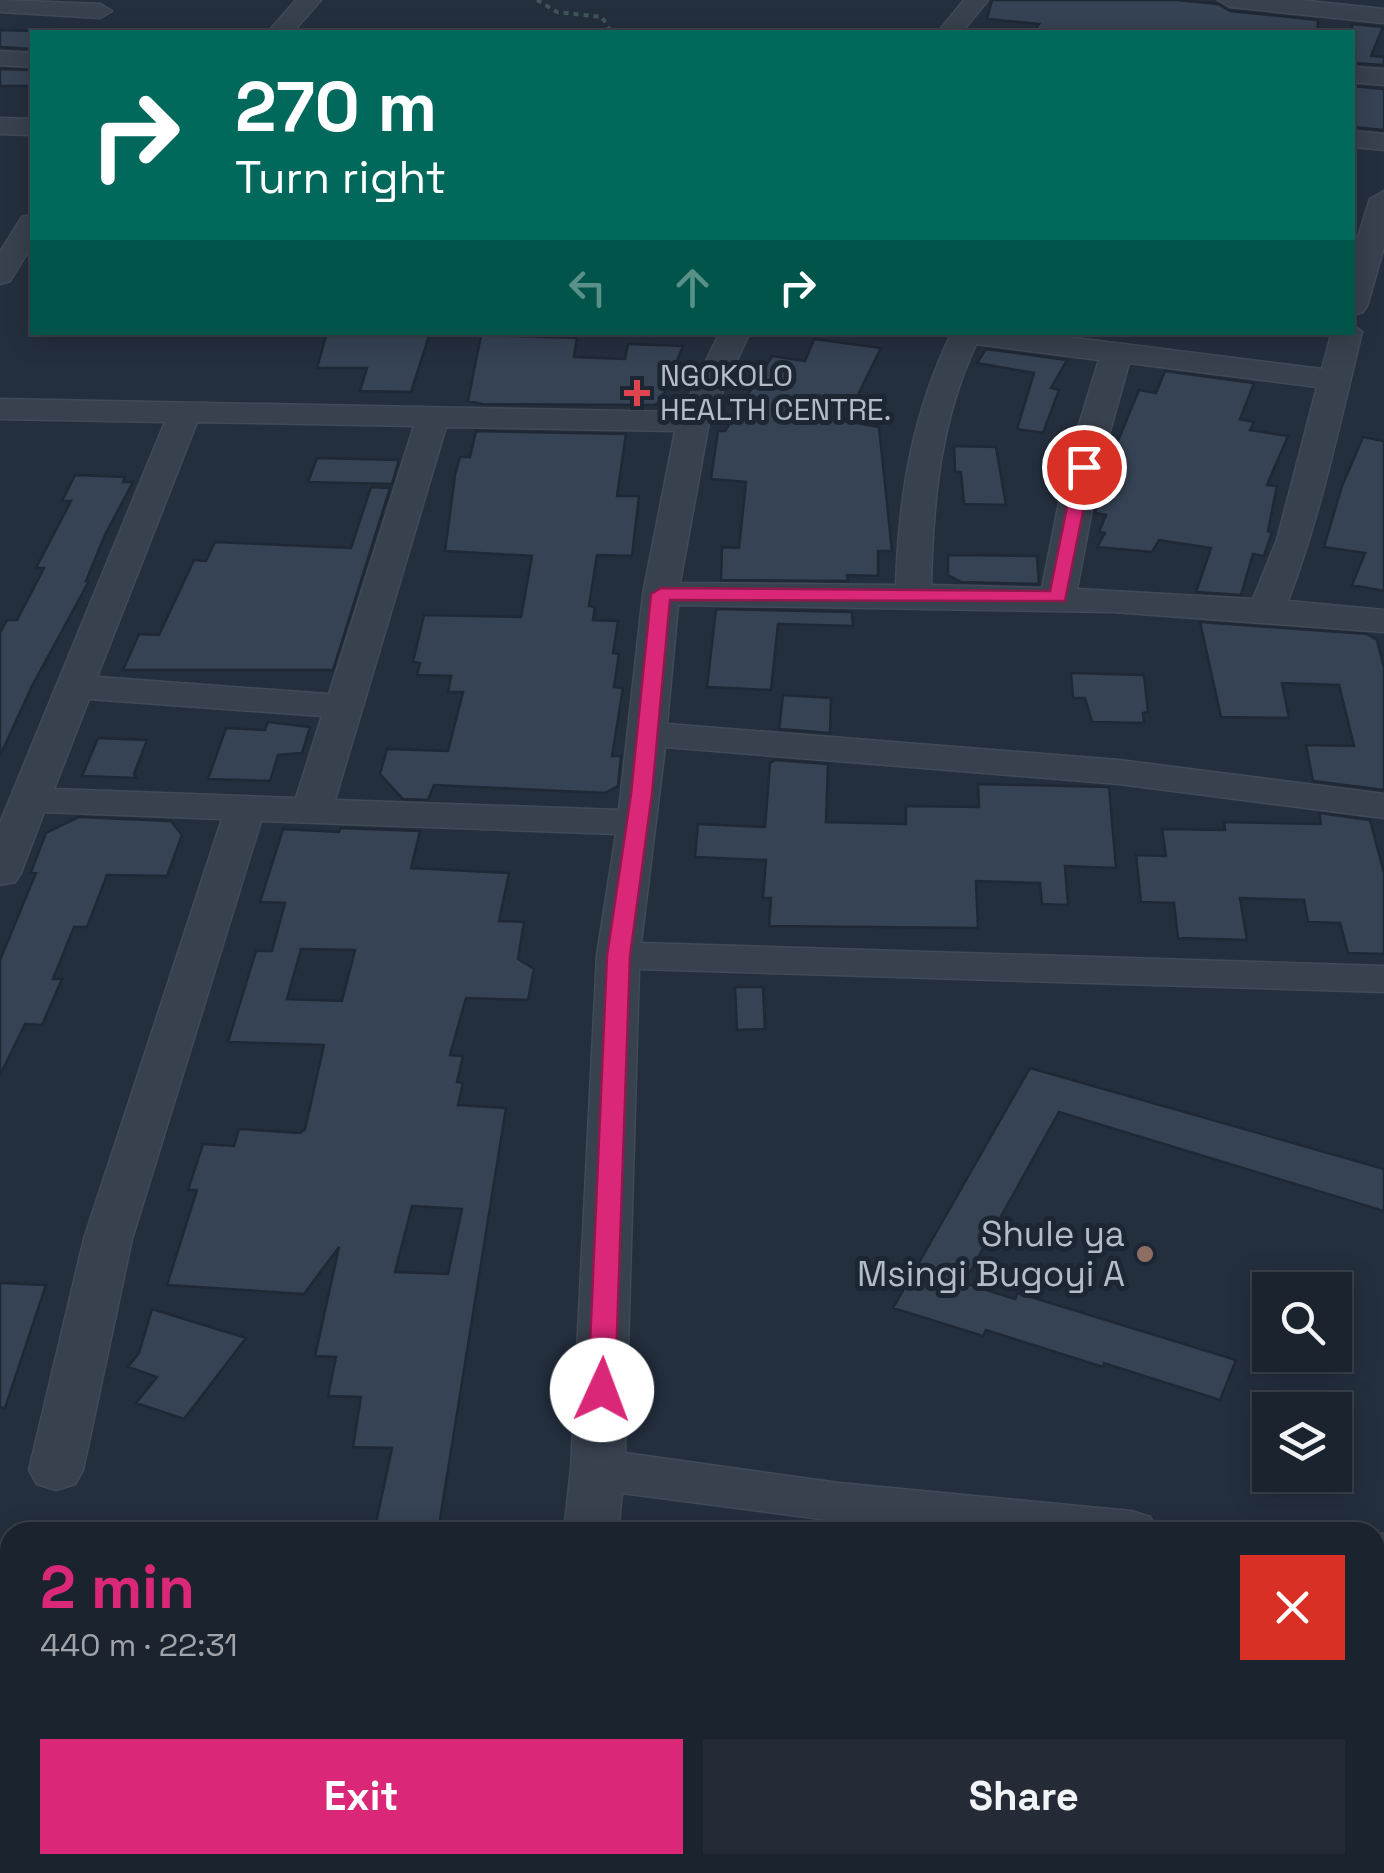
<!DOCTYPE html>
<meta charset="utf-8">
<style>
:root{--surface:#1b232e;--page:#242b36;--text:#f1f3f6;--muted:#a0a4aa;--line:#39404a;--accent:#db2777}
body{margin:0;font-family:"Space Grotesk",sans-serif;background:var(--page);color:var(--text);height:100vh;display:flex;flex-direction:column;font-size:38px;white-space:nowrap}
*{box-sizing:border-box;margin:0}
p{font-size:32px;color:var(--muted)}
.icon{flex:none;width:55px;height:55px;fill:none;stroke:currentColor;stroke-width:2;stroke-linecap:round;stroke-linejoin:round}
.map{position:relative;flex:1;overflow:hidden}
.panel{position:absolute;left:0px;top:1522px;width:1385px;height:352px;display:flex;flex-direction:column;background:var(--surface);border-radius:30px 30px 0 0;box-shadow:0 5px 25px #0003,0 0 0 2px var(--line)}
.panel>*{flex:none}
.top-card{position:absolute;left:30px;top:30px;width:1325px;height:305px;border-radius:0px;box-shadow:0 5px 25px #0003,0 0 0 2px var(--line);background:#00695c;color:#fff;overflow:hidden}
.tools{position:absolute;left:1252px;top:1272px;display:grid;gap:20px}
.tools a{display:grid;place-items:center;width:100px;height:100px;border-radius:0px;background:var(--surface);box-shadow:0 5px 25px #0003,0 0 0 2px var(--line);font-size:50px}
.pin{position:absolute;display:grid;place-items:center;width:85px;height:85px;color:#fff;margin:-42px;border:5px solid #fff;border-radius:50%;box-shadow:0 2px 10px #0007}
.me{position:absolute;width:110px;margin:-55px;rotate:2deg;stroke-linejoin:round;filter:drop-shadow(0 0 8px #0008)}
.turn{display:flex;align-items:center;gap:35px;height:210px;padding:0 40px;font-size:45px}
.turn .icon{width:130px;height:130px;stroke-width:2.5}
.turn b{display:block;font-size:70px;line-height:85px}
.lanes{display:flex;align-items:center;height:95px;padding:0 40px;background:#0003;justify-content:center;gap:50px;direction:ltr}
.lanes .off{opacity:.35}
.round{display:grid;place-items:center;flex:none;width:105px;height:105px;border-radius:0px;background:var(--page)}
.headline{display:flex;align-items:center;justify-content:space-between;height:170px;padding:0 40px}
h1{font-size:60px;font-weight:600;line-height:75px;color:var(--accent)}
.primary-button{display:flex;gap:20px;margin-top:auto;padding:20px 40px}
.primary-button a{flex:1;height:115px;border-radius:0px;background:var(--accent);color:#fff;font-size:40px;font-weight:600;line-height:115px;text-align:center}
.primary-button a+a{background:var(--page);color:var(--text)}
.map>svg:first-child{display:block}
</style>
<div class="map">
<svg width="1384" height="1873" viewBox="0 0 1384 1873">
<rect width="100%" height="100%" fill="#242f3e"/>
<path fill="#364354" stroke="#1f2835" stroke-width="2.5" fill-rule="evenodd" d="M992 0H1176L1218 4 1230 11 1318 20 1317 32 1035 30 1039 24 987 19Z
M1352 24 1383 27 1371 56 1384 57V65L1352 63Z
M0 30 32 31V49L0 47Z
M0 69 32 70V86H0Z
M1352 86 1384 89V130L1352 127Z
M327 332 429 336 411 392 360 391 367 368H317Z
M481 335 577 338 574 357 625 359 628 344 683 346 660 403 654 405 482 404 468 401Z
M814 339 881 348 845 421 879 427 892 551H878V576L847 575 848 581 721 580 722 547 739 548 746 482 711 479 718 431H725L772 356 805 361Z
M986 349 1067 360 1051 388 1059 390 1043 433 1017 429 1034 373 977 363Z
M1165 371 1254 383 1240 419 1254 422 1250 430 1288 436 1267 485 1277 486 1268 531 1272 532 1264 556 1253 554 1241 595 1196 592 1211 548 1159 540 1152 552 1097 547 1105 533 1099 532 1106 515 1095 513 1110 460 1139 390 1156 393Z
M476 431 626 434 617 496H639L632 556 597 555 589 606 595 607 593 620 618 621 613 653 619 654 614 687 623 688 612 756H621L618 786 605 793 434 785 428 800 403 799 380 774 387 749 448 751 463 692H448L451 676 417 675 420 663 413 662 424 615 521 617 532 556 445 551 455 475 460 457H470Z
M1363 437 1384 441V591L1352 585 1365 553 1324 547 1342 486Z
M954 446 996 447 1006 505 964 504 961 472H955Z
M317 458 399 460 392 484 308 482Z
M75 475 125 477 123 482H133L105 535 86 581H89L32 686 0 756V632L7 620H17L44 568H36L71 501H62Z
M371 487 390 488 333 670H123L139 634 159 635 194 560 206 561 215 542 351 548Z
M948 555 1037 556 1039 584 961 582 948 575Z
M716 609 852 612 853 626 778 624 771 690 707 687Z
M1200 622 1367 634 1377 640 1384 668V790L1313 781 1306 745 1354 746 1339 685 1282 683 1289 718 1221 717Z
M1071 673 1144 675 1148 712 1143 713 1144 723 1092 722 1085 698H1073Z
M783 695 831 698 830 733 779 729Z
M268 722 310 727 302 753 278 755 270 781 208 779 226 728 265 730Z
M98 738 147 740 134 774 137 778 82 776Z
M775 760 828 764 826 822 906 824V806L979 807 978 784 1109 787 1116 868 1065 866 1068 905 1042 904 1040 883 976 881 978 928 769 926 771 898H763L766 860 695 857 698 824 765 827 770 763Z
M1319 813 1370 820 1384 873V954L1348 953 1340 923 1308 922 1304 900 1240 898 1247 940 1178 938 1174 903 1141 902 1136 855 1166 856 1162 829 1225 830 1224 822 1321 824Z
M79 817 171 821 182 835 167 876 107 875 87 927H74L53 979H62L42 1025 25 1024 0 1075V960L36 873 31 872 46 833Z
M341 828 420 831 411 868 509 873 499 921 524 922 518 959 534 969 528 1000 466 998 450 1055 463 1056 457 1082 463 1083 458 1105 506 1108 438 1532H374L392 1448 353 1447 361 1397 328 1396 336 1357 315 1356 339 1247 304 1294 167 1285 197 1190H188L203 1144 234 1146 239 1129 300 1133 305 1129 324 1045 228 1042 256 951H272L285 903 260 902 283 829 339 832ZM301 949 355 950 342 1001 287 999ZM412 1206 462 1209 448 1274 395 1272Z
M735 987H763L765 1029 737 1030Z
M1030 1068 1384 1169V1211L1059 1112 964 1283 1015 1299 1018 1293 1236 1360 1220 1400 1104 1363 1103 1367 986 1330 983 1336 893 1308Z
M0 1283 46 1285 5 1408 0 1407Z
M152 1309 246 1338 184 1419 136 1403 157 1377 128 1367 139 1353Z"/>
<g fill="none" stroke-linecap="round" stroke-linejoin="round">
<g stroke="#414a57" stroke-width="3">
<path id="minor" d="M0 0 100 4 112 11 100 18 0 12Z
M296 0H321L293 32H268Z
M964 0H988L962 32H938Z
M1218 0H1299L1384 9V23L1230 7Z
M0 51 32 53V67L0 65Z
M1352 67 1384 69V85L1352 82Z
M0 118 32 119V135L0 134Z
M1352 131 1384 134V150L1352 147Z
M1384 191V247L1367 306 1363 312 1352 315V256L1370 199Z
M32 215V245L10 281 0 284V252L22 217Z
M1352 324 1362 332C1340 422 1321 514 1288 601L1384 610V632L1113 612 678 605 667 724 1119 760 1384 794V818L1119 784 665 747 641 943 1384 966V992L639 969 625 1453 839 1483 1131 1511 1150 1517 1158 1532H920L622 1493 618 1532H564L571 1469 597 955 616 834 261 821 132 1239 83 1470 75 1484 56 1490 37 1484 29 1470 84 1239 222 819 44 812 21 873 15 882 0 885V823L165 422 0 419V399L682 412 720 332H750L709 422 680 583 896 585C899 494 912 415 952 332H1028L1322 369 1332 332H1352ZM976 344 1099 360 1066 467 1042 588 931 585C933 501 940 422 976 344ZM1129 363 1317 387 1277 540 1253 599 1077 589 1100 467ZM197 422 414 426 329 694 97 677ZM446 427 675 431 643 594 619 810 335 800ZM89 699 322 716 296 798 54 789Z
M1375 1533 1384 1534V1576L1375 1575Z
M0 1736H10V1786H0Z
M524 1865H586L585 1873H523Z"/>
</g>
<path stroke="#3f5557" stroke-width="4" stroke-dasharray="5 5" stroke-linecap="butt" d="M537 0 557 12 602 17 611 32H660"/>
<use href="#minor" fill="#38414e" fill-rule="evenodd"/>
</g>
<path fill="#db2777" stroke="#8e194d" stroke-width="2.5" d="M1084 462 1092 467 1065 601 670 600 652 794 630 956 615 1390 611 1397H592L588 1390 607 956 631 794 651 594 661 588 1050 591 1075 467Z"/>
<path fill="#e0444e" stroke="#1d2633" stroke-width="4" d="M632 378h10v10h10v10h-10v10h-10v-10h-10v-10h10z"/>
<circle fill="#8d6e63" stroke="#1d2633" stroke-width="4" cx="1145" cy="1254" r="10"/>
<g text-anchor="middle" stroke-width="10" stroke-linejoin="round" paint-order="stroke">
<g font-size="30" fill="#b4bcc9" stroke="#1d2633" text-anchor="start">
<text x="660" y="386">NGOKOLO<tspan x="660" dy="34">HEALTH CENTRE.</tspan></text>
</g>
<g font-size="35" fill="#b4bcc9" stroke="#1d2633" text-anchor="end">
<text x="1125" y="1246">Shule ya<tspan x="1125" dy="40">Msingi Bugoyi A</tspan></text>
</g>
</g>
</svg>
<div class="tools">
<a><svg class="icon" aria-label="search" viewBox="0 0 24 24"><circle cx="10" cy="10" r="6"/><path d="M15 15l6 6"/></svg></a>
<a><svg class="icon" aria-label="layers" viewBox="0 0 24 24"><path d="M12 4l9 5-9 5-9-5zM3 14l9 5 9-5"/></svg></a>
</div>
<div class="pin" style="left:1084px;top:467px;background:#d93025"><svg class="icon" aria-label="arrive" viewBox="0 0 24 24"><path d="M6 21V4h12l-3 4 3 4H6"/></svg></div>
<svg class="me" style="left:602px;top:1390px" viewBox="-20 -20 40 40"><circle r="19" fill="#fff"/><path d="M0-13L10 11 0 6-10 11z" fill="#db2777"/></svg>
<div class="top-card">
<div class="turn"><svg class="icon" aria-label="right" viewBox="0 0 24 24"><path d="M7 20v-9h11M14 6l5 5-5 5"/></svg><div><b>270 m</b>Turn right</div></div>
<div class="lanes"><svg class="icon off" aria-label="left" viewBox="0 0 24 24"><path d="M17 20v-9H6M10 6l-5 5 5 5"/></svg><svg class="icon off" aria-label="ahead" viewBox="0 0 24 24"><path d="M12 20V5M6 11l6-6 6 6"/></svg><svg class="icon" aria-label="right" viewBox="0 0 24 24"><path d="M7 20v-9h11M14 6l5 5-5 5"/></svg></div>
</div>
<section class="panel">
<div class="headline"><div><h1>2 min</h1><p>440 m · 22:31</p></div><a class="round" style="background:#d93025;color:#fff"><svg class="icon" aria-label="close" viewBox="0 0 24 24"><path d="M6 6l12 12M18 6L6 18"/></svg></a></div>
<div class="primary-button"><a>Exit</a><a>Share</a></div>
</section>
</div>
